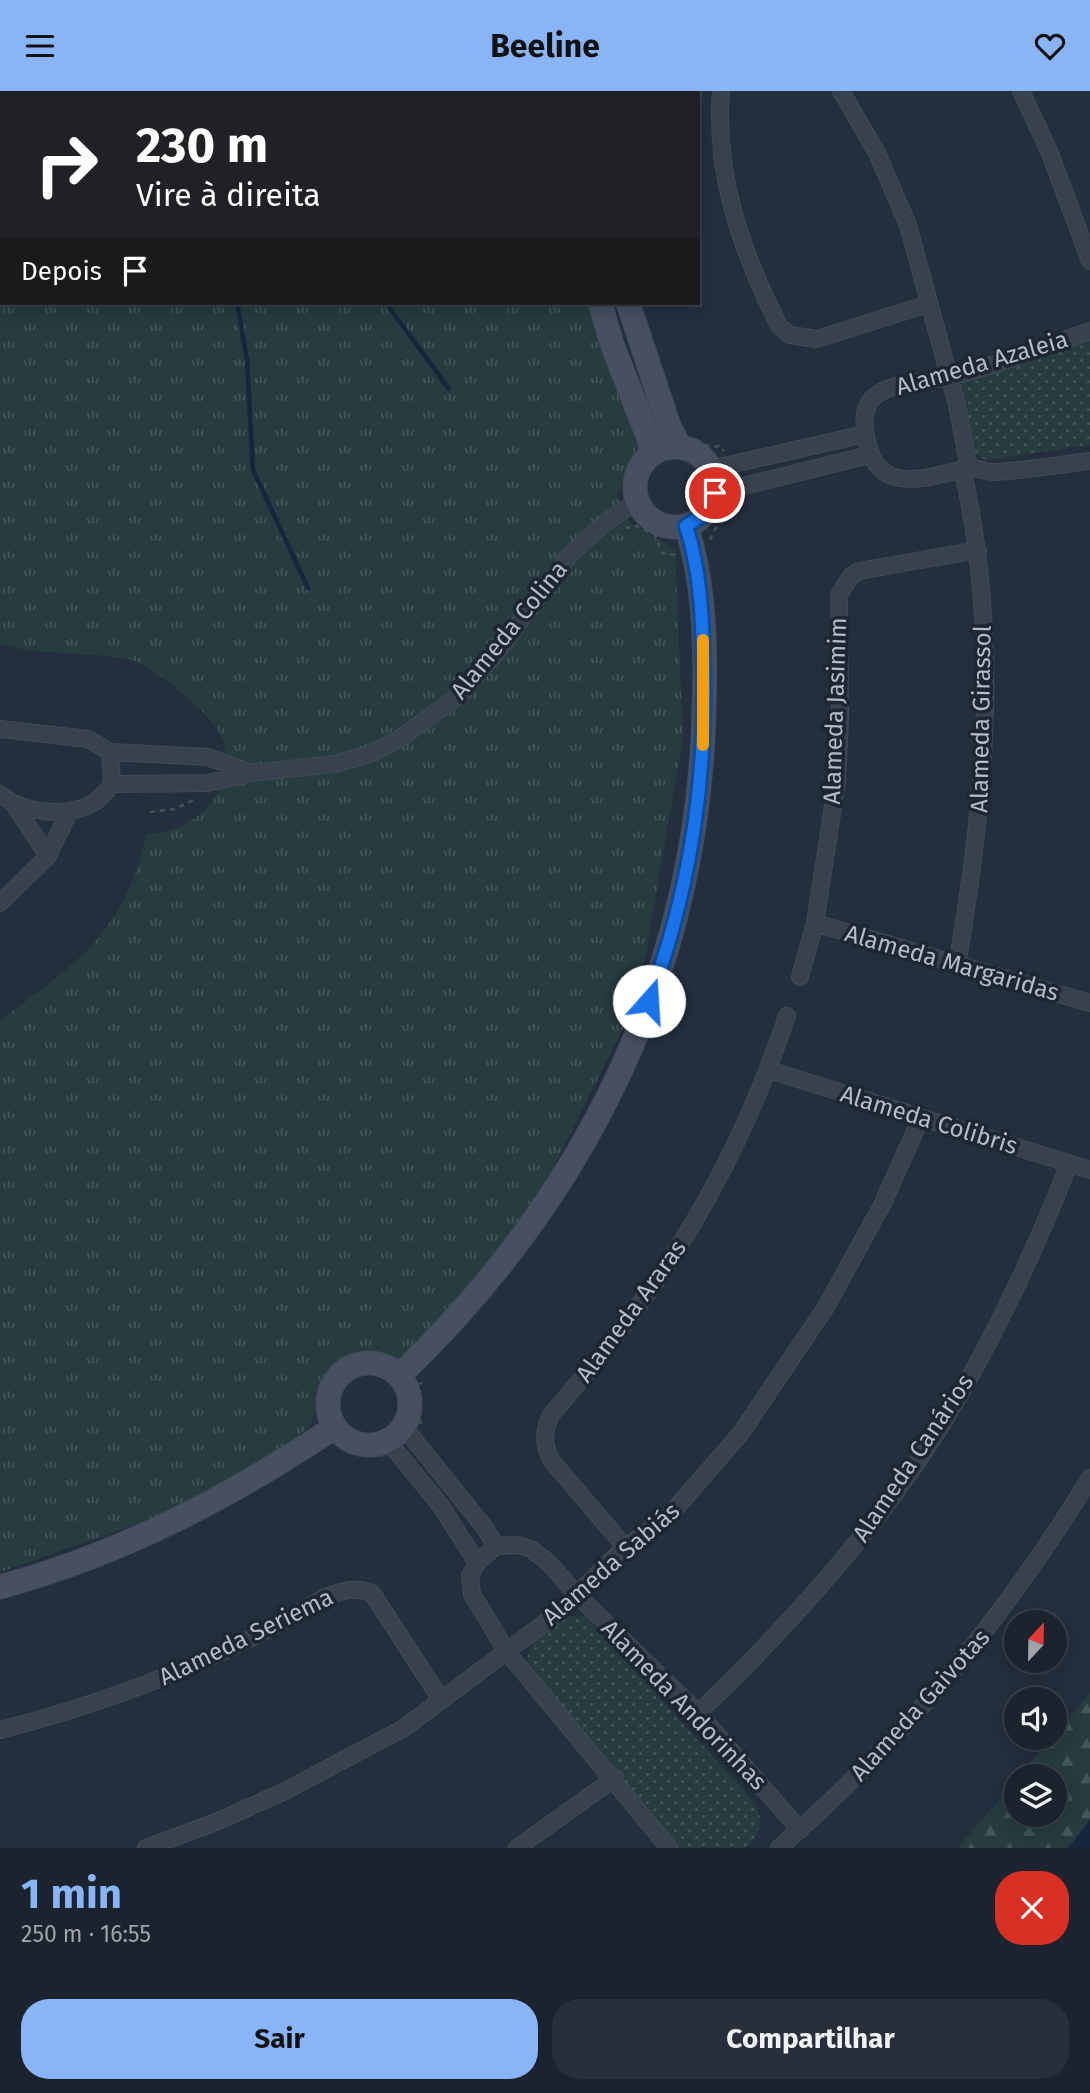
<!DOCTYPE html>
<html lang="pt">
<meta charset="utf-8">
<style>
:root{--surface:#1b232e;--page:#282f3a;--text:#f1f3f6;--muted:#a0a4aa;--line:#39404a;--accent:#8ab4f8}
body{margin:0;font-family:"Fira Sans",sans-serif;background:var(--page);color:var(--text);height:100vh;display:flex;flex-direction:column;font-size:26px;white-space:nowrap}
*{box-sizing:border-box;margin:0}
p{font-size:23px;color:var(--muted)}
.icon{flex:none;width:38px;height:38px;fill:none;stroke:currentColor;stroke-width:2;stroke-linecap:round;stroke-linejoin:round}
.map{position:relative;height:1757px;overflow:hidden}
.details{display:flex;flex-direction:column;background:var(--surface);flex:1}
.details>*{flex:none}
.top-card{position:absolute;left:0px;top:0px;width:700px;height:214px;box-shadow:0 4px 18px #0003,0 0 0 2px var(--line);background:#202124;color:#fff;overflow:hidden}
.needle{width:46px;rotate:22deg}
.fabs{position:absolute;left:1004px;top:1519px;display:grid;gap:14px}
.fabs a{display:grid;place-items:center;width:63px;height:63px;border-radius:50%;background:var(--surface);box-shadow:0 4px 18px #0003,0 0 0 2px var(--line);font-size:35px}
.pin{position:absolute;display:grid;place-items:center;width:60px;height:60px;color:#fff;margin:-30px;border:4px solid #fff;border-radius:50%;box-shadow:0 2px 7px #0007}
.me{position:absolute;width:77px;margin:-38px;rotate:19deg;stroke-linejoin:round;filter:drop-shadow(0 0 5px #0008)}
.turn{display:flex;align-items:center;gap:24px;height:147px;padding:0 21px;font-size:32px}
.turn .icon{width:91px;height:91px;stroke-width:2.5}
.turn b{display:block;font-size:49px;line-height:60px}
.then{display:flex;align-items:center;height:66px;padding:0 21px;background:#0003;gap:14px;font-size:26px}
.round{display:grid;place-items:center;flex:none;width:74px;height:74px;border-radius:28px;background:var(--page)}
.head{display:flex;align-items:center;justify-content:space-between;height:119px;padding:0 21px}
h1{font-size:42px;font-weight:700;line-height:52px;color:var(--accent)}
.button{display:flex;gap:14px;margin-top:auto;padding:14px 21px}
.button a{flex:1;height:80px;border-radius:28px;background:var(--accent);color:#111;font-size:28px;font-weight:700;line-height:80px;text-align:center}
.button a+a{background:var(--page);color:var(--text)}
header{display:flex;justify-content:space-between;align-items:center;height:91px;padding:0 21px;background:var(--accent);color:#111;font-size:32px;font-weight:700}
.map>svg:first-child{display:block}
</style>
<header><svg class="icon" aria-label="menu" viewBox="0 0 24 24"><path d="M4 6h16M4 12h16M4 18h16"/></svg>Beeline<svg class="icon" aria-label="heart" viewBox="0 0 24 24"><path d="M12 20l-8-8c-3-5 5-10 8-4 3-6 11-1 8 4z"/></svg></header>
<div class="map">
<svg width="1090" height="1757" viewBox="0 0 1090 1757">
<defs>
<pattern id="grass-tufts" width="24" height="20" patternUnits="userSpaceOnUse" patternTransform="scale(1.75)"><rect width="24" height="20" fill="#263c3f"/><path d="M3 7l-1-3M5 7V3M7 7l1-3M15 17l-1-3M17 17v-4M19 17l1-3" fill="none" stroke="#435659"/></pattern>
<pattern id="forest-firs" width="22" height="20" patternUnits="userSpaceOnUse" patternTransform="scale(1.75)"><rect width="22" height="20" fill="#263c3f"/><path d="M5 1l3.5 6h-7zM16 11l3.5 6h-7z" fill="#435659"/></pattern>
<pattern id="park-dots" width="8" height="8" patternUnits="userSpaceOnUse" patternTransform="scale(1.75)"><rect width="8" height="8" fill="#263c3f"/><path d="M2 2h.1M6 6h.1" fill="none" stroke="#435659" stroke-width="1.8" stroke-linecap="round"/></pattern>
</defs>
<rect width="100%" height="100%" fill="#242f3e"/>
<path fill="url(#grass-tufts)" d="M0 0 349 2H2V212H587L642 355 616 404 630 432 675 458 683 646 638 908 527 1129 407 1268 379 1279 331 1283 309 1336 251 1381 145 1430 0 1481V930C79 869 122 846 147 743 175 742 204 728 217 702 225 685 229 669 224 650 216 627 152 572 128 568 86 560 41 565 0 553Z"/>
<path fill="url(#forest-firs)" d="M1090 1602V1729L1068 1757H958L1017 1688V1724H1055V1685H1019Z"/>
<path fill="url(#park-dots)" d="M1090 235V354L985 369 969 358 954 297 962 282Z
M585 1525 755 1712C764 1733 761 1742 745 1757H666L527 1576C526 1556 542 1535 561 1526 567 1524 578 1525 585 1525Z"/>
<path fill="#263c3f" d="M360 0H550V2H360Z"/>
<path fill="#17263c" d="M1090 1729V1757H1068Z"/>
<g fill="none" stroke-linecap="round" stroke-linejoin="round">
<path stroke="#17263c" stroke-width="4.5" d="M153 0V2
M284 0 285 2
M237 212 247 269 253 379 308 497
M386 212 449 298"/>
<g stroke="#414a57" stroke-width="18">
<path id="street" d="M721 0C714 83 742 161 779 235L790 244 817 248 928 213
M841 0 877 62 908 134 957 314 969 377
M1021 0 1049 60 1090 170
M1090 240C1043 256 996 275 948 286 926 291 901 290 881 301 867 309 863 322 865 337 872 407 920 388 969 377 976 376 987 382 995 381 1027 379 1058 374 1090 370
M711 378 865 343
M715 402 869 364
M0 638 88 648 110 661 208 666 251 682
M112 693 208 692 251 682 335 673 372 662 399 648 461 603 502 555 569 465 602 434 637 410
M0 703C22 722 67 727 93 712 101 707 107 700 112 693L110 661
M15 715 48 765 69 721
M0 812 48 765
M815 832 1090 912
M957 874C986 706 1000 549 963 381
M800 886 815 832 837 690 840 629 839 504 851 485 859 480 978 459
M769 979 1090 1079
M403 1335 485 1437 496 1455
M387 1349 441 1415 477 1472
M625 1456 551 1369C543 1351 543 1341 551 1324 660 1199 734 1084 787 925
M698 1622C790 1534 877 1438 944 1330 994 1249 1034 1162 1069 1073
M0 1639C115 1610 224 1567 326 1506 343 1499 354 1496 372 1502L440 1607
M146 1757 216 1731 283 1701 404 1637 558 1522 625 1456 668 1426 741 1342 826 1216 882 1114 921 1027
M517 1757 615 1687
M669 1757 507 1561 472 1503 470 1485 477 1472 496 1455 518 1454 531 1458 549 1472 576 1503 698 1622 800 1739
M779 1757C904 1648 1004 1528 1090 1387"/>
</g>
<g stroke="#414a57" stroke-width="25">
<path id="secondary" d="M571 2V0
M593 2V0
M600 212 612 253 654 361
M628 212 669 335 680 356
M635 396a40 40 0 1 1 80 0a40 40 0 1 1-80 0Z
M328 1313a41 41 0 1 1 82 0a41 41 0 1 1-82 0Z
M399 1285C586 1106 698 879 704 619 706 558 705 492 686 435
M0 1496C124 1462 228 1407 335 1336"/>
</g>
<path stroke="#3f5557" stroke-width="2.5" stroke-dasharray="5 5" stroke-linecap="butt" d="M696 349 710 356 720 355 724 360
M625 437 637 435 655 444 662 462 677 464
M710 449 727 415
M150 721 174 718 196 708
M421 1333 417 1313 421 1291
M343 1354 382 1366"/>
<use href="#street" stroke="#38414e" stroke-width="16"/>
<use href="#secondary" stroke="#465061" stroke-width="23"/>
</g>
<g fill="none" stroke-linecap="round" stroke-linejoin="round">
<g stroke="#114b97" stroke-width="18">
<path id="route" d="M649 910C691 798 708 679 703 561 702 518 699 475 686 435L706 422 715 402"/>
</g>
<use href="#route" stroke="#1a73e8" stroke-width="12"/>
<path stroke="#f59e0b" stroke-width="12" d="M703 549V654"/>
</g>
<g text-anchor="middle" stroke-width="7" stroke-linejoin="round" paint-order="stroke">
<g font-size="24" fill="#b4bcc9" stroke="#1d2633">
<text transform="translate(982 272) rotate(-16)" y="8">Alameda Azaleia</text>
<text transform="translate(509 539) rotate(-51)" y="8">Alameda Colina</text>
<text transform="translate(835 620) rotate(-88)" y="8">Alameda Jasimim</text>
<text transform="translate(981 628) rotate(-89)" y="8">Alameda Girassol</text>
<text transform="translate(952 872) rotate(16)" y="8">Alameda Margaridas</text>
<text transform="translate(929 1029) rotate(17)" y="8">Alameda Colibris</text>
<text transform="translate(631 1220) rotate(-54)" y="8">Alameda Araras</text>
<text transform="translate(913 1367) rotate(-56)" y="8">Alameda Canários</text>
<text transform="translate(611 1473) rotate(-41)" y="8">Alameda Sabiás</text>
<text transform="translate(246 1546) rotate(-26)" y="8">Alameda Seriema</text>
<text transform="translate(684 1614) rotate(46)" y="8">Alameda Andorinhas</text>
<text transform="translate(920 1614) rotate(-48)" y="8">Alameda Gaivotas</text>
</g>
</g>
</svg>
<div class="fabs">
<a><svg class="needle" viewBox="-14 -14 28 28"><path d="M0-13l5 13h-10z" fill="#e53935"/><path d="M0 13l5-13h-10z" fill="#a0a4aa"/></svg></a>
<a><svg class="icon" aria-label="sound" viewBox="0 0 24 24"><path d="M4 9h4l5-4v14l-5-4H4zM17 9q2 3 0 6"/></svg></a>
<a><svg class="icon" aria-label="layers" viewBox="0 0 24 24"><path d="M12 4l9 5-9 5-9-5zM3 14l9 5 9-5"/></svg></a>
</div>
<div class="pin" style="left:715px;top:402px;background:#d93025"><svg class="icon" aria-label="arrive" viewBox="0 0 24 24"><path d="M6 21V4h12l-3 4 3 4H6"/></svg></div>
<svg class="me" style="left:649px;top:910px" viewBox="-20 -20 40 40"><circle r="19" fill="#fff"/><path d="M0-13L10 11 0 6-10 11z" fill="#1a73e8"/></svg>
<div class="top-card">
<div class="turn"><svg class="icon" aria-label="right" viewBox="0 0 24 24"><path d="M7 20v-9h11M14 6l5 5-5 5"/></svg><div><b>230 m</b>Vire à direita</div></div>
<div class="then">Depois<svg class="icon" aria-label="arrive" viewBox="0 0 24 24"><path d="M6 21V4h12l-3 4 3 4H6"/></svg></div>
</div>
</div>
<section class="details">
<div class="head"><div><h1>1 min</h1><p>250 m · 16:55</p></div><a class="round" style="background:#d93025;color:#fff"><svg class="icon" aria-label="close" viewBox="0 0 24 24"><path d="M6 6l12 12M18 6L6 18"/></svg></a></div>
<div class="button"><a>Sair</a><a>Compartilhar</a></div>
</section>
